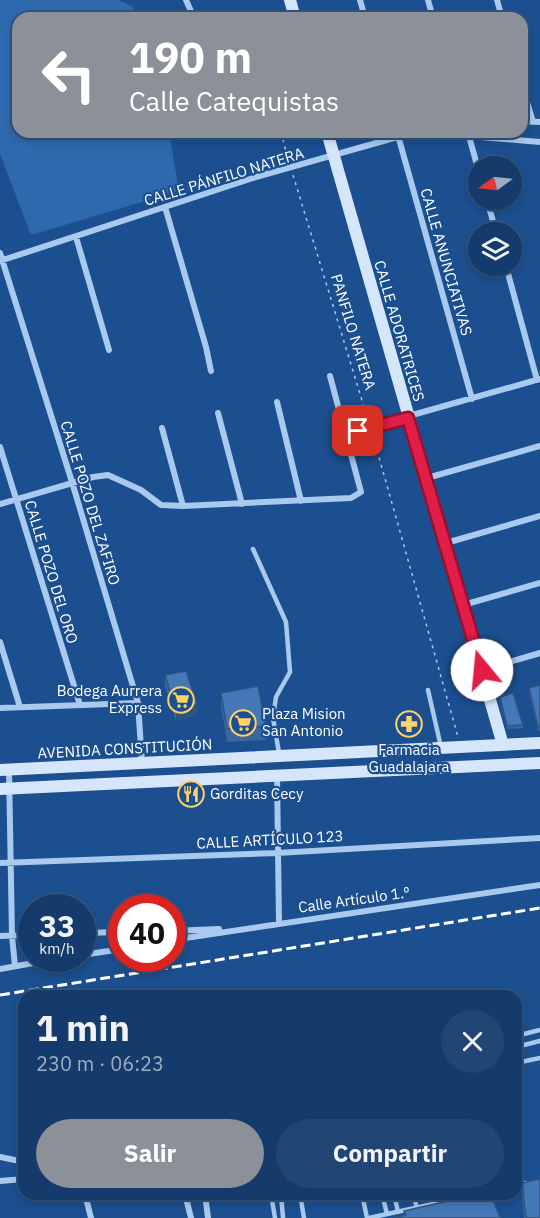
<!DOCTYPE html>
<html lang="es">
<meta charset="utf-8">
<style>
:root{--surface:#143b6b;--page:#214673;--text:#f1f3f6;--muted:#9dadc1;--line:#33557e;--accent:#8c9099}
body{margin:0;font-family:"IBM Plex Sans",sans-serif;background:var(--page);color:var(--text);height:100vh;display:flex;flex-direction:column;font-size:22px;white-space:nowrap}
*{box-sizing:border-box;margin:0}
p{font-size:20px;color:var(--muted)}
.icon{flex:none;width:33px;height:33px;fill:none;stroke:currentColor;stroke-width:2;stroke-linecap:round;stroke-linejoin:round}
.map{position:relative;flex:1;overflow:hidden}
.details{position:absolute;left:18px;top:990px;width:504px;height:210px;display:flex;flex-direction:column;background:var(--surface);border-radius:18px;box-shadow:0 3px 9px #0003,0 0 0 2px var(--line)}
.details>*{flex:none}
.hud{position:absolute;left:12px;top:12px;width:516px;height:126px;border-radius:18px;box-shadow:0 3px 9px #0003,0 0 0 2px var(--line);background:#8c9099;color:#fff;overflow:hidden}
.needle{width:39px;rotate:255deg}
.buttons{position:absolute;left:468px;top:156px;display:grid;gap:12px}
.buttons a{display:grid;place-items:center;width:54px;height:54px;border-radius:50%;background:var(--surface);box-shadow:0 3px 9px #0003,0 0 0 2px var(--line);font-size:30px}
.speed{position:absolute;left:18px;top:894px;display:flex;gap:12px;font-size:30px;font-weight:700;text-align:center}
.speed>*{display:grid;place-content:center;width:78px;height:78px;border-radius:50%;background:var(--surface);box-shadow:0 3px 9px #0003,0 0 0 2px var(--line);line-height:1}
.speed small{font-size:15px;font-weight:400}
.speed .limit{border:9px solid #d22;background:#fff;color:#111}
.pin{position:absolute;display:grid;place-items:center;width:51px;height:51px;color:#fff;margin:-26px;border-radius:12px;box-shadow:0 3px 9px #0006}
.me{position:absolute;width:66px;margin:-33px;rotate:343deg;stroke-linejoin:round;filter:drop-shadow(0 0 4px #0008)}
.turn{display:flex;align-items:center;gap:21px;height:126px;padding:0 18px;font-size:27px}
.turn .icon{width:78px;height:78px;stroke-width:2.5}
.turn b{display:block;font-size:42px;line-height:51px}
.round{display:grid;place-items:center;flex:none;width:63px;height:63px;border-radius:32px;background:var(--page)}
.head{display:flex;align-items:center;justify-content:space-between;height:102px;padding:0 18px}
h1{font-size:36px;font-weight:700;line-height:45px}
.primary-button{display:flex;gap:12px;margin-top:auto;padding:12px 18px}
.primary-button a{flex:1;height:69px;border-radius:36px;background:var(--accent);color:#fff;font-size:24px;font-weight:700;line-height:69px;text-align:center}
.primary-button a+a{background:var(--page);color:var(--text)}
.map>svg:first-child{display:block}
</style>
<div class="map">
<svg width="540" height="1218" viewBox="0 0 540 1218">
<rect width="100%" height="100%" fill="#1b4f8f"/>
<path fill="#2e69ad" d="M0 0H119L133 7 137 18H18V132H169L179 191 31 235 0 154Z"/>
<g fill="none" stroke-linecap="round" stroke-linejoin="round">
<path stroke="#a9c9ee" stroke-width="1.5" stroke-dasharray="3 4.5" stroke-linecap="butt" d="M281 132 288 159
M293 175 368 420
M373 436 458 737"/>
<path stroke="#a9c9ee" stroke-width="4.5" d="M253 549 286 622 290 672 276 697 273 718 279 753
M428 690 441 747
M516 1036 540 1030
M516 1047 540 1041
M516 1063 540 1058
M516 1186 526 1183
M271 1194 275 1218
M281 1194 283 1218
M300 1194 304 1218
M362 1194 367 1218
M382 1194 387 1214
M394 1194 398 1212
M413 1194 417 1208
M369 1218 456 1199"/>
<path stroke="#a9c9ee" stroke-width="6" d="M186 0 194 18
M360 0 365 18
M428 0 433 18
M497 0 502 18
M522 86 533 122
M522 121 540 122
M397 132 472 399
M452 132 469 136 540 142
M469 136 478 169
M487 200 496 232
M165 207 206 347 211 371
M76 237 109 350
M0 253 72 482 138 703 142 763
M0 261 253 178 415 132
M506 266 537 380
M277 402 301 501
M218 413 242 504
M162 428 183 506
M345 434 540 379
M0 447 80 705
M427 478 540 446
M0 504 93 477 108 475 141 490 161 505 183 506 351 498 361 492 330 376
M446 543 540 516
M463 605 540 583
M0 642 20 707
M482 670 540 653
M0 708 138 703
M9 769 12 936 15 966
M277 776 279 923
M0 863 277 853 540 838
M172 931 219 929
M82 933 122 932
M0 936 32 935
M172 940 540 885
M82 955 122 949
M0 969 61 958
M0 1157 24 1162
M0 1181 24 1179
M85 1194 91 1218
M185 1194 191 1218
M205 1194 208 1218"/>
<path stroke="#d6e6fa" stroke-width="12" d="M290 0 295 18
M327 132 503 745
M0 770 540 743
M0 789 540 763"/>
<path stroke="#fff" stroke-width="3" stroke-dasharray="10 4.5" stroke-linecap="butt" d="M0 995 540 908"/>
</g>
<path fill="#3a679d" d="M165 675 197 715 176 721 165 686Z
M540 685V731H538L529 692V688Z
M221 693 266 726V740L227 742 221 706Z
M500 697 523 725V728L507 729 500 701Z
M522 1183 540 1218H524L522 1197Z"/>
<path fill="#305480" d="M197 704V715L176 721V711Z"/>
<path fill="#4478b7" stroke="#305480" stroke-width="1.5" d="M186 671 197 704 176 711 165 675Z
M540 685V727H538L529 688Z
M258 686 266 726 227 729 221 693Z
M513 693 523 725 507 726 500 697Z
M540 1179V1218H526L522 1183Z
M478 1194H491L500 1218H394L406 1215 404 1211Z"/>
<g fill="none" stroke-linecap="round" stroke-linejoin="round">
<g stroke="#92132f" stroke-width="15">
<path id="route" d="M358 431 408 418 482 670"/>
</g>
<use href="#route" stroke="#e11d48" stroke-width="10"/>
</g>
<defs>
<g id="supermarket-ring" transform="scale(1.35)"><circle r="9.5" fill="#1b4f8f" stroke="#ffd166" stroke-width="1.5"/><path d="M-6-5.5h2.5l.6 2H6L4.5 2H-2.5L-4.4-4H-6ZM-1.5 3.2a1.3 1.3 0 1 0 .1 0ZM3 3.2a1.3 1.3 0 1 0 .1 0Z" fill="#ffd166"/></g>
<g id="pharmacy-ring" transform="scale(1.35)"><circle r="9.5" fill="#1b4f8f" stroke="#ffd166" stroke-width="1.5"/><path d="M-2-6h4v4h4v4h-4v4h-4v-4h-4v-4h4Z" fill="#ffd166"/></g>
<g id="restaurant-ring" transform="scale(1.35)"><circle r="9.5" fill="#1b4f8f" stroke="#ffd166" stroke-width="1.5"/><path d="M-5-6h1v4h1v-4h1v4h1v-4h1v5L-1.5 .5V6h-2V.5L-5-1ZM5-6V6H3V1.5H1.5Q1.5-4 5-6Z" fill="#ffd166"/></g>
</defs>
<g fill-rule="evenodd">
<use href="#supermarket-ring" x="181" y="700"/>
<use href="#supermarket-ring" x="243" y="723"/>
<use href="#pharmacy-ring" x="409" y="724"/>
<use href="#restaurant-ring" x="191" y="794"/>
</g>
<g text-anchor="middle" stroke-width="4.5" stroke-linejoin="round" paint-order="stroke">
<g font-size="15" fill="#fff" stroke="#1b4f8f">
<text transform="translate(224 177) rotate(-17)" y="5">CALLE PÁNFILO NATERA</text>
<text transform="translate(446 262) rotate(74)" y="5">CALLE ANUNCIATIVAS</text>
<text transform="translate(399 331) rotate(74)" y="5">CALLE ADORATRICES</text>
<text transform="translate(353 332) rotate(73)" y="5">PANFILO NATERA</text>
<text transform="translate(90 503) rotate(73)" y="5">CALLE POZO DEL ZAFIRO</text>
<text transform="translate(51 572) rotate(73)" y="5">CALLE POZO DEL ORO</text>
<text transform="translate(125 749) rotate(-3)" y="5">AVENIDA CONSTITUCIÓN</text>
<text transform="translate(270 840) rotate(-3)" y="5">CALLE ARTÍCULO 123</text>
<text transform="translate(354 900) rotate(-8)" y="5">Calle Artículo 1.º</text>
</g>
<g font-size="15" fill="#fff" stroke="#1b4f8f" text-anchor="start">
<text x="162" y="696" text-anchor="end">Bodega Aurrera<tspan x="162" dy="17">Express</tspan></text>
<text x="262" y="719">Plaza Mision<tspan x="262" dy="17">San Antonio</tspan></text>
<text x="409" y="755" text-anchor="middle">Farmacia<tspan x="409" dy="17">Guadalajara</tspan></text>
<text x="210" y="799">Gorditas Cecy</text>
</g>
</g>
</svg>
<div class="buttons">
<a><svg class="needle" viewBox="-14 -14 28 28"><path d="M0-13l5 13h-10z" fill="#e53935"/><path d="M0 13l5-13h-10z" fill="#9dadc1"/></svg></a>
<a><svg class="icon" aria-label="layers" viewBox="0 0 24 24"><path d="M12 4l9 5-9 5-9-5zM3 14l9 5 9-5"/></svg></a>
</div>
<div class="speed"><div>33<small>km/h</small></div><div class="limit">40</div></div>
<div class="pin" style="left:358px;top:431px;background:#d93025"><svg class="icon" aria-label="arrive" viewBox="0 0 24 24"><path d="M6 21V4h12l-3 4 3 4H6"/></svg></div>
<svg class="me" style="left:482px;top:670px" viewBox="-20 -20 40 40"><circle r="19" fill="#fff"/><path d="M0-13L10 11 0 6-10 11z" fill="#e11d48"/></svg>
<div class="hud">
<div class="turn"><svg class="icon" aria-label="left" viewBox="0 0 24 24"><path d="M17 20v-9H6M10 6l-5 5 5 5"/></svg><div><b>190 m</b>Calle Catequistas</div></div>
</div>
<section class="details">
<div class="head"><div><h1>1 min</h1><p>230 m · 06:23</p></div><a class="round"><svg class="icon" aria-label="close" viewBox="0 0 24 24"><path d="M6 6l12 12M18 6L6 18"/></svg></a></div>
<div class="primary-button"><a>Salir</a><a>Compartir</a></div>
</section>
</div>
